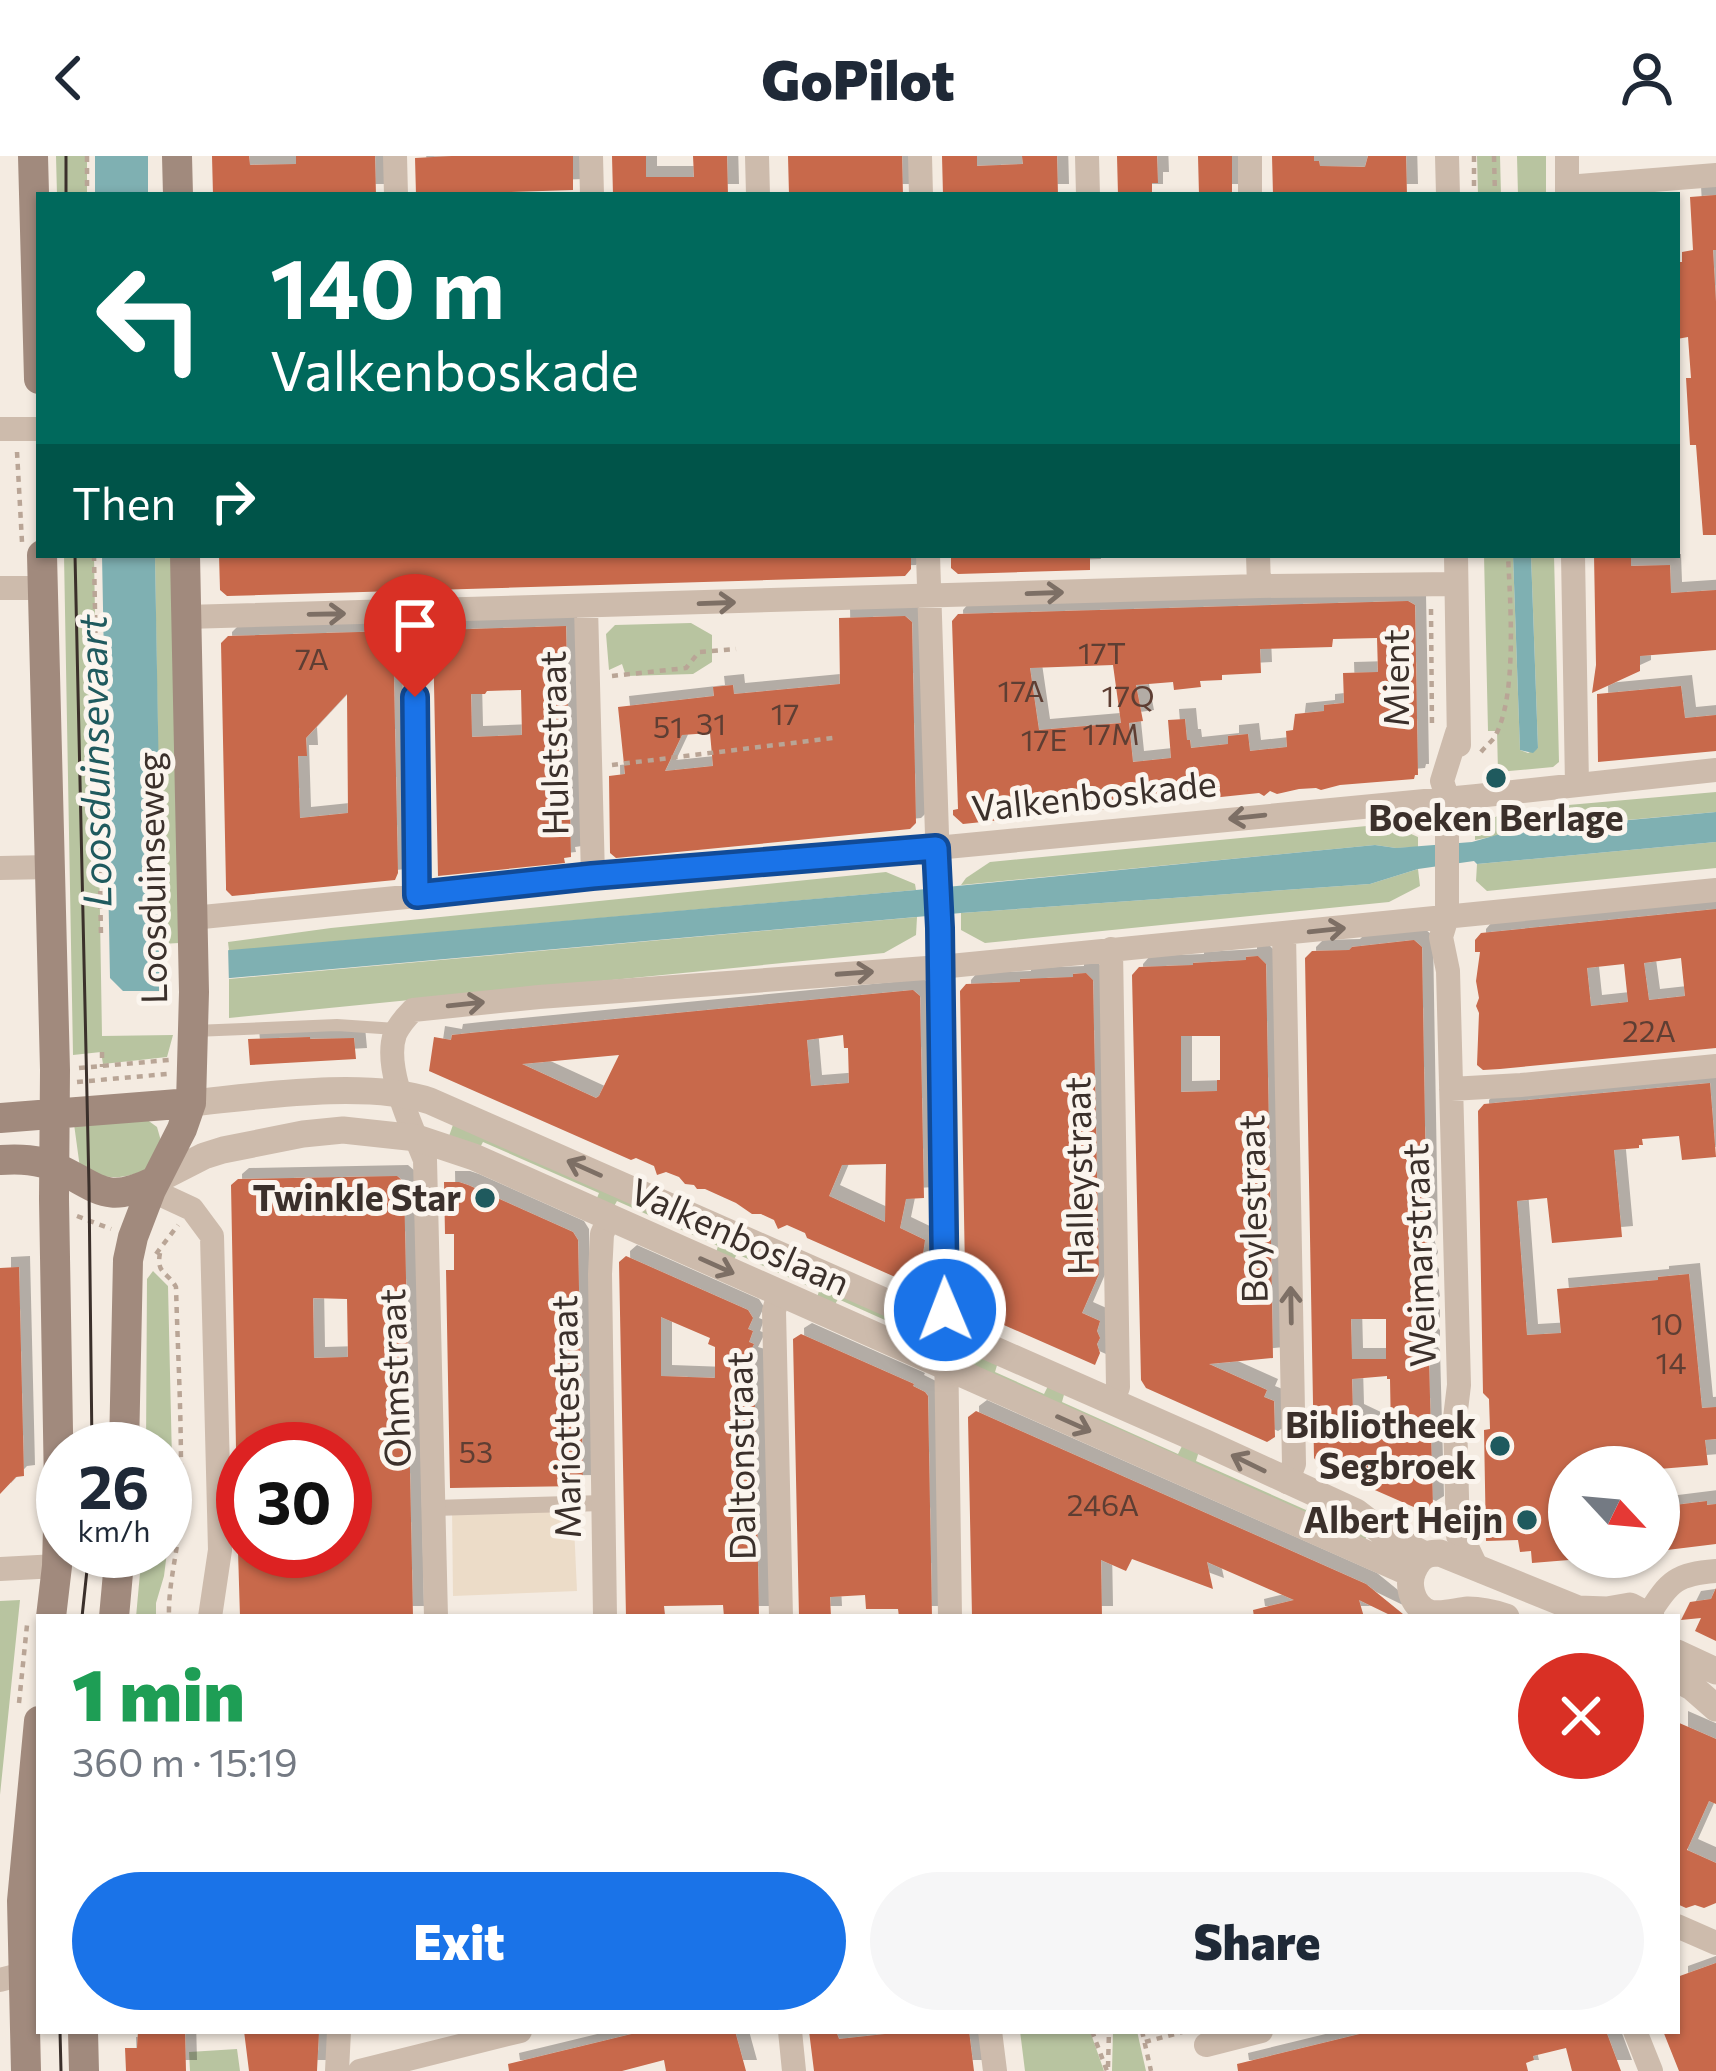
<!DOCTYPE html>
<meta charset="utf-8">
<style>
:root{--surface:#fff;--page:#f6f6f7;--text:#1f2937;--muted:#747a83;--accent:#1a73e8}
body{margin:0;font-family:Commissioner,sans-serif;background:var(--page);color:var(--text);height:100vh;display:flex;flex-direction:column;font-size:45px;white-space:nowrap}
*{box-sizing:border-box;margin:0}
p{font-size:39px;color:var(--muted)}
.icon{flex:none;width:66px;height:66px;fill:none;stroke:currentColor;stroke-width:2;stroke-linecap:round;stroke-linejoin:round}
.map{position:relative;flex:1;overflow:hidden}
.sheet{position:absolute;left:36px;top:1458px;width:1644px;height:420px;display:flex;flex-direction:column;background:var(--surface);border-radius:0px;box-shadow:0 3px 9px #0004}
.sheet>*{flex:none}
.hud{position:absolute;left:36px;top:36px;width:1644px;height:366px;border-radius:0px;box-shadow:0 3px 9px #0004;background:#00695c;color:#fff;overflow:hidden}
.needle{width:78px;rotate:116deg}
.tools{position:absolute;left:1548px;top:1290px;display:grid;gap:24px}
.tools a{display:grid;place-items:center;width:132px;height:132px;border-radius:50%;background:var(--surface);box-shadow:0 3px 9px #0004;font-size:60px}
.speed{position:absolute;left:36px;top:1266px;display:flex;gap:24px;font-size:60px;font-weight:700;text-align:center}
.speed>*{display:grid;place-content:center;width:156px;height:156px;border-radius:50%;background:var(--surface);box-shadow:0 3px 9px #0004;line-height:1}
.speed small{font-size:30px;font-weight:400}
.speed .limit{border:18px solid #d22;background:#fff;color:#111}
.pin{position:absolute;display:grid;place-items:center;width:102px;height:102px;color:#fff;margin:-123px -51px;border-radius:50% 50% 50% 0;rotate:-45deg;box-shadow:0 0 12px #0007}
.pin .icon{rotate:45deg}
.me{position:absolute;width:132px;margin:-66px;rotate:359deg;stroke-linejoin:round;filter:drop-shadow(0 0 9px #0008)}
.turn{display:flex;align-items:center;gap:42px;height:252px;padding:0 36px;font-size:54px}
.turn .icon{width:156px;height:156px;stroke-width:2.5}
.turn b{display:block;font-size:84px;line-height:102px}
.then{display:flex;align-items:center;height:114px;padding:0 36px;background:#0003;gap:24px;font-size:45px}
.round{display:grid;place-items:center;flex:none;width:126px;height:126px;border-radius:63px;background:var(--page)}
.head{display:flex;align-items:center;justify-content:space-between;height:204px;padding:0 36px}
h1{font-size:72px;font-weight:800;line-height:90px;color:#1e9e55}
.cta{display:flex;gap:24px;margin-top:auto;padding:24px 36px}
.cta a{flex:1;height:138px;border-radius:72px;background:var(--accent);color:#fff;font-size:48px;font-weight:800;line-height:138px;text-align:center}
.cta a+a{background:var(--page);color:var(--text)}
header{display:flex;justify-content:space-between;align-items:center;height:156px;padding:0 36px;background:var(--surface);font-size:54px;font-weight:800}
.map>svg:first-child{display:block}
</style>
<header><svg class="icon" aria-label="back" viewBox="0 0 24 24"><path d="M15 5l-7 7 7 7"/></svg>GoPilot<svg class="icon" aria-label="person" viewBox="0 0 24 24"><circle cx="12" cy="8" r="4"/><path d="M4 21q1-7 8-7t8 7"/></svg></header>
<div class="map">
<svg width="1716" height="1915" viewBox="0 0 1716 1915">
<defs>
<filter id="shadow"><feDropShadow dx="11" dy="-11" stdDeviation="0" flood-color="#0004"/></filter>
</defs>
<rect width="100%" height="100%" fill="#f4ebe1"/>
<path fill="#b8c4a0" d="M56 0H87V39H57Z
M1477 0H1500L1501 39H1478Z
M1517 0H1546V39H1518Z
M64 399H94L102 880 173 879 167 901 103 908 101 896 73 899Z
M155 399H172L179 787 161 788Z
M1484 399H1513L1520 594 1528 597 1538 592 1531 399H1554L1559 606 1553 611 1498 616 1497 575H1488Z
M691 467 712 479V506L693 518 626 520 622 508 609 514 606 478 615 469Z
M1716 636V656L1538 672 1475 684V673L1504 656 1537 653 1541 655 1542 660 1557 659V650Z
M1388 668 1418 681V691L1396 692 1375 689 961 729 966 722 990 706Z
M1716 686V712L1487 735 1476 725 1477 708Z
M1418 713 1420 730 1389 746 985 787 961 774V757L1370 728Z
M886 716 915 728 916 734 229 795 228 786 331 772Z
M917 761 916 779 884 797 229 862V823Z
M146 963 157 971 161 985 146 1014C118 1024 108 1024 80 1012L74 968Z
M454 966 922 1172 915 1189 902 1183 905 1173 838 1143 833 1152 816 1145 819 1135 737 1098 732 1107 715 1100 718 1090 617 1045 612 1054 595 1047 599 1037 483 986 478 995 448 983Z
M153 1115 168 1130 173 1348 164 1420 156 1447V1461H136L142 1395H165V1293H146L147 1123Z
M970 1196 998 1206 995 1216 1044 1238 1049 1228 1065 1235 1062 1246 1178 1298 1183 1288 1199 1295 1196 1305 1306 1354 1311 1345 1369 1376 1363 1388 964 1206Z
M20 1444 0 1639V1445Z
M1020 1875H1090L1104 1915H1025Z
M1113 1875H1137L1146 1915H1112Z
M237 1893 240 1915H190L189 1896Z"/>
<path fill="#ecdcc8" d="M573 1348 577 1435 453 1440 452 1351Z"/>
<path fill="#7fb0b2" d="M95 0H148V39H95Z
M102 399H155L162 800 916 734 1375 689 1396 692 1472 686 1511 675 1716 656V686L1477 708 1474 705 1418 713 1370 728 961 757 163 828 160 835H123L110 822Z
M1513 399H1531L1538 592 1533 597 1520 594Z"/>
<path fill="#f4ebe1" d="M167 787V793L228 789 229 829 166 834 163 839 161 788Z"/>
<path fill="#c8694b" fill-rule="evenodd" filter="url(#shadow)" d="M212 0H249L250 9 296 8V0H375L376 39H213Z
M452 0H573V34L416 39 415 2Z
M612 0H646V21H694L693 0H727L728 39H613Z
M788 0H902L903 39H789Z
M942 0H977V10L1023 8 1022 0H1057L1058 39H943Z
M1117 0H1157L1158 27H1152V39H1118Z
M1198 0H1232V39H1199Z
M1272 0H1314V5H1319L1320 10 1365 11 1368 0H1406L1407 39H1273Z
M1716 39V94H1713L1716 146V379H1703L1696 289H1690L1686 222H1691L1688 181 1677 183V106H1682V96L1693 94 1690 41Z
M219 399H911V413L905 420 227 440 220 434Z
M951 399H1090V414L958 418 951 412Z
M1594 399H1631V410L1670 409 1671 437 1716 434V494L1640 500V515L1592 537 1596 509Z
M1408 445 1415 449 1418 619H1415L1414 623 1340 629 1321 634 1316 632 1299 633 1277 638 1270 635 1264 640 1259 637 963 668 953 659V654L958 653 952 465 958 458ZM1377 482 1378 516 1343 517 1344 547 1324 549V555L1295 558 1293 574 1286 575 1287 591 1250 595 1248 578 1228 580V588L1191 592 1190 584H1187L1185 563 1168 564 1171 602 1133 606 1129 567 1143 565 1136 529 1173 526 1174 534 1201 531 1200 525 1222 524V519L1261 517 1260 493 1332 491 1333 483ZM1113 509 1121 567 1039 574 1030 512Z
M905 460 912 466 916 667 910 673 616 702 610 697 609 620 625 618 618 551 714 540 713 531 733 529 734 538 840 528 839 462ZM710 577 713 610 665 615 682 579Z
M566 470 571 701 564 702 565 707 438 720 433 481 440 474ZM521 534 522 579 472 581 471 538H485L487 535Z
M393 475 398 717 395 724 232 740 226 734V729L221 487 228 480ZM347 538 348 657 300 662 298 600H307L306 582Z
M1681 530 1685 562 1716 559V595L1598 606 1597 538Z
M1716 753V892L1500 913 1483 914 1477 909 1479 857 1476 850 1479 842 1476 825 1480 796H1475V784L1481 777ZM1681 802 1685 840 1649 844 1644 807ZM1624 808 1628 846 1591 850 1587 812Z
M1414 784 1422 791 1427 1089 1423 1094 1427 1107 1423 1118 1428 1124V1131L1422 1138 1428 1145 1429 1151 1423 1158 1429 1165V1172L1423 1178 1429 1185V1191L1424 1198 1429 1205 1433 1351 1425 1356 1320 1310 1314 1302 1305 802 1312 795 1349 794 1352 791ZM1351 1163H1386V1203H1352ZM1387 1220V1223H1390L1391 1277 1353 1259 1352 1223Z
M1258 800 1266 808 1273 1202 1209 1208 1267 1234 1264 1241 1274 1245 1275 1281 1267 1286 1146 1232 1141 1224 1132 819 1139 811 1193 809V807L1246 804V801ZM1181 880H1220V924H1217V935L1181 936Z
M1086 817 1093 824 1099 1118 1082 1157 1100 1165 1097 1175 1100 1182 1097 1188 1100 1197 1095 1209 972 1155 966 1146 968 1122 965 1115 960 835 966 828 1020 826V823L1073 821V818Z
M913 834 920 840 924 1042 906 1043 900 1072 925 1084 923 1098 925 1105 922 1111 925 1120 920 1132 807 1082 805 1077 787 1069 778 1073 774 1064 761 1058H752L736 1047 705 1033H697L694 1029 685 1028 679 1021 666 1016 657 1019 654 1010 636 1002 631 1004 429 915 434 881 451 884 452 879 470 877ZM843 879 844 892H848L849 927 811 930 807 884ZM619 899 599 940 596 942 522 908ZM886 1008 885 1066 829 1040 842 1009Z
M310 881V883L354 882 356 903 250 909 248 883Z
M1710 927 1716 1001 1682 1004 1679 980 1642 983 1643 989H1639V992L1614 994 1622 1081 1552 1087 1547 1042 1517 1045 1527 1179 1561 1177 1557 1133 1658 1124V1121L1689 1118 1702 1252 1716 1251V1283L1705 1284 1708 1309 1659 1313V1311H1569V1404L1532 1407 1531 1395 1520 1396 1518 1384 1486 1385 1484 1274 1490 1273 1489 1243 1483 1237 1478 955 1484 948Z
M397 1020 404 1026 413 1461H240L238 1395H274V1408L339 1406V1400L345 1399V1293H236L231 1029 238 1023ZM313 1142 347 1143 348 1201 314 1202Z
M444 1026H459L468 1029 573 1076 578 1084 583 1330 450 1332 446 1114H454V1078H445Z
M626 1100 748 1154 753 1162 748 1173 753 1175 749 1186 754 1188 747 1202 754 1204 759 1461H724L723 1449 664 1450 665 1459 626 1461 619 1106ZM661 1161 710 1182 708 1188 715 1191V1222L661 1220Z
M19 1111 24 1320 16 1321 0 1338V1112Z
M801 1178 914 1228 913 1230 925 1236 928 1240 932 1461H899L898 1453H866L865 1439 830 1441 831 1461H799L793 1183Z
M976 1255 1366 1428 1403 1458 1394 1461 1359 1444 1364 1461H1254L1253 1454 1294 1444 1207 1406 1213 1433 1132 1403 1126 1415 1101 1404 1102 1461H972L968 1261Z
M1707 1345V1349L1716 1348V1388L1659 1395V1351Z
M1716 1432V1485L1695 1475 1701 1462 1681 1464 1690 1446 1711 1443Z
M1677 1566 1716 1583V1648L1709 1645 1687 1694 1716 1707V1747L1704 1752 1695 1749 1686 1752 1677 1748Z
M1716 1807V1915H1679L1663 1875H1677V1821Z
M138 1875H185L186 1915H126L125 1892H137Z
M244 1875H319L317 1915H249Z
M644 1875H735L746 1915H666L664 1904 622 1915H509L508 1908Z
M809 1875H836L839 1883 894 1877 893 1875H969L974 1915H814Z
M1372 1875H1606L1621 1915H1572L1566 1892 1533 1900 1534 1904 1526 1907 1528 1915H1238L1237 1908Z"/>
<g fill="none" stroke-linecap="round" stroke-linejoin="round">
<path stroke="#b9a596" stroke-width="4.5" stroke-dasharray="6 6" stroke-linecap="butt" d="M87 0V39
M1474 0V39
M1494 0 1495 39
M17 296 22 386
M94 399 101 780
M1431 453 1432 573
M612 520 686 512 699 496 736 493
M1481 596C1485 591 1490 587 1494 582 1518 542 1510 445 1508 399
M612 609 833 582
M102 896V911
M79 912 169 904
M77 926 167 918
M77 1060 111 1073
M160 1097C156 1118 167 1115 176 1131 178 1206 183 1283 180 1358 179 1393 168 1426 169 1461
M156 1098 178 1069
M1394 1353 1433 1370
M19 1547 27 1469
M1092 1875 1107 1915
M1142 1875 1151 1915
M1145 1886 1186 1875
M1108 1911 1109 1875"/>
<path stroke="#cdbbac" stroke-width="12" d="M194 875 337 869 396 873"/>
<path stroke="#cdbbac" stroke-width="16" d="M434 1352 603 1347"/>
<path stroke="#cdbbac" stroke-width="24" d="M395 0 396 39
M591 0 592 39
M757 0 758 39
M920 0 921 39
M1087 0 1088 39
M1250 0V39
M1447 0 1448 39
M1567 0V39
M1567 31 1716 19
M0 273H39
M928 399 940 772 950 1461
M1258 399 1259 430
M1456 399 1459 589
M1573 399 1577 629
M0 432H42
M586 451 593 720
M413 456 417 738
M186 461 1259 430 1456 428
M1457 577 1442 625 1447 641V761L1441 781 1448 815 1459 1229 1455 1262 1458 1380 1468 1393 1476 1410
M0 712 50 711
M192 762 478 734 593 720 936 692 1477 640 1716 614
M1284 778 1294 1308 1287 1326
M1111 793 1118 1231 1112 1246
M1451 933 1521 929 1716 910
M151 1034 192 1053 212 1080 220 1394 210 1461
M779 1137 774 1155 781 1461
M0 1413 57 1410
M1649 1458C1669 1425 1677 1418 1716 1415
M436 1461 425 1004C412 971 383 912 395 878 399 869 406 861 413 854L539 841 940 811 1716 734
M605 1461 600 1118 602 1078 609 1062
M1677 1770 1716 1787
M0 1824 39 1814
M790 1875 794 1915
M990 1875 995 1915
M1635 1875 1651 1915
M1206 1889 1261 1875
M337 1915 339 1875
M360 1915 520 1875"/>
<path stroke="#cdbbac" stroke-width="27" d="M191 947C260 940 366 924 430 945L1206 1287 1356 1356 1386 1379 1425 1399
M155 1025 204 1000 223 994 303 978 343 974 417 982 474 1001 1412 1418
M1506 1461C1494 1457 1481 1454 1468 1454 1456 1455 1442 1460 1430 1457 1411 1451 1405 1425 1416 1409 1422 1399 1429 1397 1440 1397L1578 1453 1607 1454 1630 1450 1651 1461
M1677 1497 1716 1515
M1677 1523 1692 1531 1716 1552"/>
<path stroke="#a18a7d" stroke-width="30" d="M33 0 39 223
M177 0 178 39
M42 399 55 914 54 1043 59 1333 57 1410 51 1461
M0 962 191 947
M0 1004C19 1003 39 1003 57 1012 100 1032 105 1049 155 1025
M124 1293 128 1104 133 1081 151 1034 182 973 191 947 194 836 185 399
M114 1461 120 1395
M83 1875 84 1915
M26 1915 22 1745 39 1565"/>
<path stroke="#3b302b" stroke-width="3" d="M66 0V39
M75 399 89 1031 92 1293
M82 1461 89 1395
M60 1875 61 1915"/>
</g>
<defs><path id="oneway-shaft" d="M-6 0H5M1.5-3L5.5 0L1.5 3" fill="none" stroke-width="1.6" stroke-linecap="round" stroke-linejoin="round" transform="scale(3)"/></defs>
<g stroke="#7d6f65">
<use href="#oneway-shaft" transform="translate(1045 437) rotate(-2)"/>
<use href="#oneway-shaft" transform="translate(717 447) rotate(-2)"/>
<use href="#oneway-shaft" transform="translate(327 458) rotate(-1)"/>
<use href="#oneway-shaft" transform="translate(1247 661) rotate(174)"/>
<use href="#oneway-shaft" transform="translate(1327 774) rotate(-6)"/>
<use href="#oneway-shaft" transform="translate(855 817) rotate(-4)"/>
<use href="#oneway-shaft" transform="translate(466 848) rotate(-6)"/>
<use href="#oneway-shaft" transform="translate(584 1012) rotate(-156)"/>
<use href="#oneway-shaft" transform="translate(717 1110) rotate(24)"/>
<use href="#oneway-shaft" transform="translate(1291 1149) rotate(-91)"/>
<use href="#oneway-shaft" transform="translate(1074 1268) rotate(24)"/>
<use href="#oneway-shaft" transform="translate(1248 1307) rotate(-154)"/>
</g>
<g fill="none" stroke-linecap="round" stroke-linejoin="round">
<g stroke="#114b97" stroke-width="30">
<path id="route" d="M415 541 417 739 592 720 936 692 940 772 945 1154"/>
</g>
<use href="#route" stroke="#1a73e8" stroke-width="21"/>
</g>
<g fill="#1f5a5e" stroke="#fbf5ee" stroke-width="4.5">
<circle cx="1496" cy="622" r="12"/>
<circle cx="485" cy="1042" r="12"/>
<circle cx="1500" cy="1290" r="12"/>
<circle cx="1527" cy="1364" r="12"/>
</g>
<g text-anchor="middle" stroke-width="10" stroke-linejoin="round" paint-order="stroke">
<g font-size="30" fill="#5e3e33">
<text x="1102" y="508">17T</text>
<text x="312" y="514">7A</text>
<text x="1021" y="546">17A</text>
<text x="1128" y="551">17Q</text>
<text x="785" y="569">17</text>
<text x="711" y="579">31</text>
<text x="668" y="582">51</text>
<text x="1111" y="589">17M</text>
<text x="1044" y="595">17E</text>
<text x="1649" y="886">22A</text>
<text x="1667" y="1179">10</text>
<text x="1671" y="1218">14</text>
<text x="476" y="1307">53</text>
<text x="1103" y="1360">246A</text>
</g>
<g font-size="36" fill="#3b302b" stroke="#fbf5ee">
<text transform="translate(1396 522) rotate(-90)" y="13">Mient</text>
<text transform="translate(554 587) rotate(-91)" y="13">Hulststraat</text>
<text transform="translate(1094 640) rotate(-6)" y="13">Valkenboskade</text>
<text transform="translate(152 722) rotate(-91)" y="13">Loosduinseweg</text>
<text transform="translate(1079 1020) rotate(-91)" y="13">Halleystraat</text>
<text transform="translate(1253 1053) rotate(-91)" y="13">Boylestraat</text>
<text transform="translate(740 1081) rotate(24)" y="13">Valkenboslaan</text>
<text transform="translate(1419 1099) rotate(-92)" y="13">Weimarstraat</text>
<text transform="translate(395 1222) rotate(-92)" y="13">Ohmstraat</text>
<text transform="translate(566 1261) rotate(-91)" y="13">Mariottestraat</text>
<text transform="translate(741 1300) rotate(-91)" y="13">Daltonstraat</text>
</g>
<g font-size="36" font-weight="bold" fill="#3b302b" stroke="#fbf5ee" text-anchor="end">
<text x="1496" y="675" text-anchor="middle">Boeken Berlage</text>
<text x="461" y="1055">Twinkle Star</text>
<text x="1476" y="1282">Bibliotheek<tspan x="1476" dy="41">Segbroek</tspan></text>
<text x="1503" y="1377">Albert Heijn</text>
</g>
<g font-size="39" font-style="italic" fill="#1f5a5e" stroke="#fbf5ee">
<text transform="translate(95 605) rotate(-91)" y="14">Loosduinsevaart</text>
</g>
</g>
</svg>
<div class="tools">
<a><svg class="needle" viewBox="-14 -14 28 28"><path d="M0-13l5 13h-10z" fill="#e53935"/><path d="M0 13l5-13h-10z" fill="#747a83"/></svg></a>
</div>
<div class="speed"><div>26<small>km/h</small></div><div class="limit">30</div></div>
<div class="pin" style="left:415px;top:541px;background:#d93025"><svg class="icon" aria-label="arrive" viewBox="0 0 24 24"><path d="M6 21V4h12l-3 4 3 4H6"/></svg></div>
<svg class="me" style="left:945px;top:1154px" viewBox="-20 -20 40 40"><circle r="17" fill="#1a73e8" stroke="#fff" stroke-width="3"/><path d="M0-11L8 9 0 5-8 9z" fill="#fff"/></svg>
<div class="hud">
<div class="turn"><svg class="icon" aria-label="left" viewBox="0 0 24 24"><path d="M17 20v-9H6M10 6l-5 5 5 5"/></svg><div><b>140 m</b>Valkenboskade</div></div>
<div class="then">Then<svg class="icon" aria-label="right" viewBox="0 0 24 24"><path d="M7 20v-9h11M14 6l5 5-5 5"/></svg></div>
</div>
<section class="sheet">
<div class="head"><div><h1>1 min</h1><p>360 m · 15:19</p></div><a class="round" style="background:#d93025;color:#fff"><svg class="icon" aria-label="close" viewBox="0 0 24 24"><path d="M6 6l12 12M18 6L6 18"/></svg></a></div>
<div class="cta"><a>Exit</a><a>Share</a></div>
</section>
</div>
